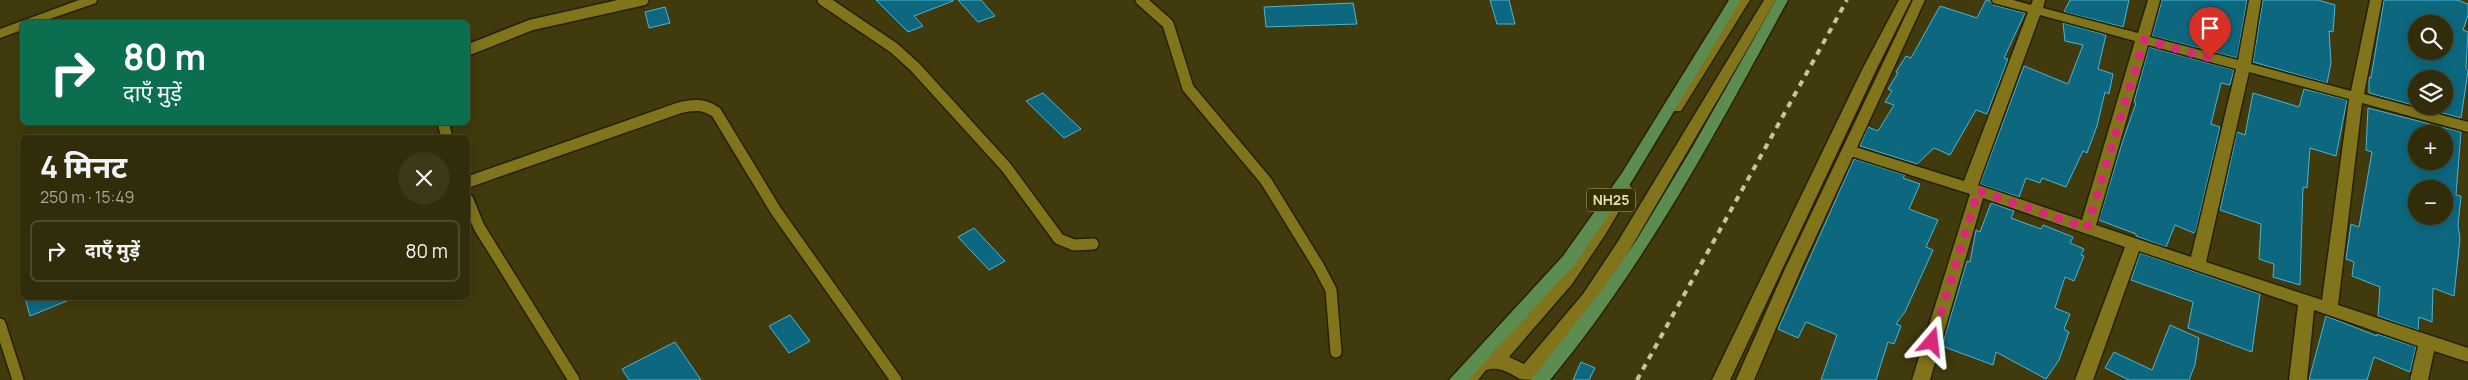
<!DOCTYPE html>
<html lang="hi">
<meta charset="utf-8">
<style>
:root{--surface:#312c09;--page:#3d3817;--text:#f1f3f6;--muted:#a8a79c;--line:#4c482a}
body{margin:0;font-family:Manrope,"Noto Sans Devanagari",sans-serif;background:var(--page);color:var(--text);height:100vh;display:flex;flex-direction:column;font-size:19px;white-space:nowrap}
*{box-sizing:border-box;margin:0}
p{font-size:16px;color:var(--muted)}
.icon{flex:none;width:28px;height:28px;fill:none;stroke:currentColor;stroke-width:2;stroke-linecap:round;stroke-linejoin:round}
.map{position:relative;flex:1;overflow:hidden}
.side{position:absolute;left:20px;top:135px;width:450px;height:165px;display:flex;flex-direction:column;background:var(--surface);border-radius:8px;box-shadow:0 2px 12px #0003,0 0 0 1px var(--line)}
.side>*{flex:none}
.banner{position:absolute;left:20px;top:20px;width:450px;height:105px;border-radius:8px;box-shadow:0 2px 12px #0003,0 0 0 1px var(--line);background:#0b6e4f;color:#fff;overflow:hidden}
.tools{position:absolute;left:2408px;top:15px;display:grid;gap:10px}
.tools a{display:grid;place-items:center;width:45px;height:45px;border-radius:50%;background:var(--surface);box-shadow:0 2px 12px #0003,0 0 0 1px var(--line);font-size:25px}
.pin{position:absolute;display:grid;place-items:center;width:42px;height:42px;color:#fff;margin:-51px -21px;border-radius:50% 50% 50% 0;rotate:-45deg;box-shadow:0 0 5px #0007}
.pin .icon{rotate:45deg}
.me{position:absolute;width:55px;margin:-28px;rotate:17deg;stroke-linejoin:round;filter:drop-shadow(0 0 4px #0008)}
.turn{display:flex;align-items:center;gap:18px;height:105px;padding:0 20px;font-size:22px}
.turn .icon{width:65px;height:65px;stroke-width:2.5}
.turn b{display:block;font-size:35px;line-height:42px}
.round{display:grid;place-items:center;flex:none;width:52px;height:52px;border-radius:26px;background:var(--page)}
.headline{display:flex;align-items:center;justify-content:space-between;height:85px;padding:0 20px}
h1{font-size:30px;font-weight:700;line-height:38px}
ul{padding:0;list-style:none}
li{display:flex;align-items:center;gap:15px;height:62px;margin:0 10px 8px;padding:0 10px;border:2px solid var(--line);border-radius:8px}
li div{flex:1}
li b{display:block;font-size:19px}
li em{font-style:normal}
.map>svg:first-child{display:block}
</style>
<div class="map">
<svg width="2468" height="380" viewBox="0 0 2468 380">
<rect width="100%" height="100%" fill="#413a0c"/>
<path fill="#0d687f" stroke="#4cb5d4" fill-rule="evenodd" d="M876 0H953V1L914 16 923 26 908 32Z
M958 0H981L995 16 978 22Z
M1490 0H1509L1515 24H1497Z
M1986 0 1990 1 1993 5 2025 13 2004 58 2008 59 1987 114 1976 110 1950 155 1934 148 1917 164 1860 146 1868 127 1878 131 1894 105 1885 102 1892 91 1888 89 1898 73 1896 72 1906 56 1911 58 1940 6 1977 18Z
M2070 0H2129L2123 27 2064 12Z
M2162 0H2247L2237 58 2152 36Z
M2263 0H2318L2335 5 2333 32 2329 31 2331 63 2327 83 2253 62Z
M2384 0H2457L2468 4V15L2463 30 2468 32 2466 68 2468 71 2461 118 2417 106H2444V79H2416V106L2369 93V77L2371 78ZM2416 24H2444V51H2416Z
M1353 3 1357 24 1266 27 1264 7Z
M665 7 670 23 649 28 645 12Z
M2063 23 2106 35 2098 69 2113 74 2109 94 2105 92 2097 126 2087 153 2083 151 2066 187 2042 178 2040 183 2026 178 2019 197 1980 184 2024 66 2068 84 2083 45 2065 41Z
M2149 47 2234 70 2230 85 2221 83 2211 124 2220 127 2196 230 2194 233 2175 225 2166 247 2136 236V234L2099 220 2122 143 2136 103 2134 102Z
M2304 89 2347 100 2336 156 2310 148 2307 188 2303 187 2300 285 2273 277 2274 264 2259 259 2261 224 2220 210 2237 132 2245 135 2253 93 2299 107Z
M1043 93 1066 115 1081 129 1064 138 1026 101Z
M2368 108 2461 132 2456 195 2461 196 2458 225 2460 239 2454 296 2433 288 2432 322 2419 317 2418 330 2378 316 2380 287 2352 276 2354 262 2346 259 2351 224 2359 227 2372 152 2366 150ZM2416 134H2444V161H2416ZM2416 189H2444V216H2416Z
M1854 159 1905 175 1903 178 1920 184 1909 209 1938 220 1926 247 1933 250 1905 312 1896 324 1901 326 1894 344 1888 342 1876 380H1821L1837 335 1806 322 1798 338 1778 329Z
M1991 203 2014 211 2011 218 2041 229 2043 225 2073 237 2070 243 2084 249 2081 255 2084 256 2074 281 2065 277 2055 308 2070 314 2064 329 2069 332 2059 360 2046 379 1996 352 1993 365 1942 346 1967 261 1970 262 1976 230 1980 232Z
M974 228 1005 261 989 270 958 237Z
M2140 253 2260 294 2252 352 2188 328 2193 302 2131 280Z
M25 298H74L30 316Z
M790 315 810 341 789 353 769 326Z
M2326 316 2377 336V334L2416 347 2410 372 2374 357 2367 380H2309Z
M2170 325 2199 338 2195 365 2189 380H2129L2105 368 2114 352 2152 370Z
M675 342 701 380H629L622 369Z
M1581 362 1595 368 1589 380H1573Z"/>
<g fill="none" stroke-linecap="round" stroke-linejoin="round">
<g stroke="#252106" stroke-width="14">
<path id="lane" d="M823 0 894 48 915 67 1006 167 1059 239 1074 245 1093 244
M1141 0 1168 24 1188 88 1266 181 1319 267 1331 290 1336 352
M468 50 531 25 643 0
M443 122 447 138
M468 182 679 108C693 104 704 104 716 112L776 211 896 380
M468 200 479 227 574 380
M0 324 18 380"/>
</g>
<g stroke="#252106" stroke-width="3">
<path id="street" d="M79 0H97L96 3 41 22H22V30L0 38V29Z
M1992 0H2013L2031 5 2033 0H2045L2043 8 2138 33 2148 0H2160L2150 37 2238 60 2249 0H2261L2251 64 2351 91 2370 0H2382L2364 94 2468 122V132L2362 103 2338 305 2468 348V362L2434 351 2428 380H2410L2418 346 2314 310 2307 380H2289L2298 305 2139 251 2093 380H2075L2125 247 1983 198 1930 380H1912L1970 194 1844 154 1842 150 1849 145 1964 181 2028 12 1993 3ZM2040 15 2135 41 2082 220 1978 185ZM2148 45 2236 69 2191 257 2096 225ZM2249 72 2349 99 2322 300 2206 262Z"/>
</g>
<g stroke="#252106" stroke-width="3">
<path id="secondary" d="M1738 0H1750L1681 111H1671L1669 108Z
M1764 0H1776L1629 251 1595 302 1536 374 1540 380C1534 380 1524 380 1520 379 1508 373 1501 366 1486 370L1478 380H1460C1468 366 1474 358 1491 355L1560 276 1595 227 1620 185H1630L1632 189 1605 235 1572 284 1509 357 1524 364 1583 294 1617 243Z
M1899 0H1911L1877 68 1730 380H1712L1863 68Z
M1913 0H1925L1801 269 1754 380H1736L1785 269Z"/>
</g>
<g stroke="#252106" stroke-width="3">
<path id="primary" d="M1729 0H1741L1632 181 1575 264 1468 380H1449L1563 256 1622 173Z
M1776 0H1788C1716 132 1646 264 1550 380H1531L1604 287 1636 241 1692 148Z"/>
</g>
<use href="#lane" stroke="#82741b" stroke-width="11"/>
<use href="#street" fill="#82741b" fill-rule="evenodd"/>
<use href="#secondary" fill="#82741b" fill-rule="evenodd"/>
<use href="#primary" fill="#5c8c4f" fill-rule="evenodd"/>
<path stroke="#c9c49b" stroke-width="4" stroke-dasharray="6 6" stroke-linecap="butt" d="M1637 380 1847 0"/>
</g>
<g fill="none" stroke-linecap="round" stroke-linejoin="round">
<path stroke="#db2777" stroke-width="9" stroke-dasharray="0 16.2" d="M1932 342 1978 191 2087 228 2144 40 2210 58"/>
</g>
<g text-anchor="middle" stroke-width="5" stroke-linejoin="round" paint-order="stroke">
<rect fill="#362f00" stroke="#aea97f" stroke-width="1" x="1587" y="188.5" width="48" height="23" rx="4"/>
<g font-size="14" font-weight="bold" fill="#e2ddb5">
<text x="1611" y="205">NH25</text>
</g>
</g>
</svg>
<div class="tools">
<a><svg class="icon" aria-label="search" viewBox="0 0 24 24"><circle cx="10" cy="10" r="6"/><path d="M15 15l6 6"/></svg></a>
<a><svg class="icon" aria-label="layers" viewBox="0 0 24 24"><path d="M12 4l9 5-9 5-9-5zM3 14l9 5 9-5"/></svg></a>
<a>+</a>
<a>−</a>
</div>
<div class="pin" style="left:2210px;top:58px;background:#d93025"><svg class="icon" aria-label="arrive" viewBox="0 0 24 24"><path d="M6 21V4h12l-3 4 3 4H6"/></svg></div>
<svg class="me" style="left:1932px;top:342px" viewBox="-20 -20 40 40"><path d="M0-17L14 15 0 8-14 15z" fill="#db2777" stroke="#fff" stroke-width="4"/></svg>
<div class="banner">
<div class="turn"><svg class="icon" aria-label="right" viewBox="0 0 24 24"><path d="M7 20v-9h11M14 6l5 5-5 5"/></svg><div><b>80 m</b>दाएँ मुड़ें</div></div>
</div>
<section class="side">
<div class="headline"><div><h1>4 मिनट</h1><p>250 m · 15:49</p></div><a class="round"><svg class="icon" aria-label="close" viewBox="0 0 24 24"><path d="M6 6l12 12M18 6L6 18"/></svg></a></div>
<ul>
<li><svg class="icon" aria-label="right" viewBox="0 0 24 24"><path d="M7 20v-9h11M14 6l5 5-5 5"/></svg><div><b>दाएँ मुड़ें</b></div><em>80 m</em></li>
</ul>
</section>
</div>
